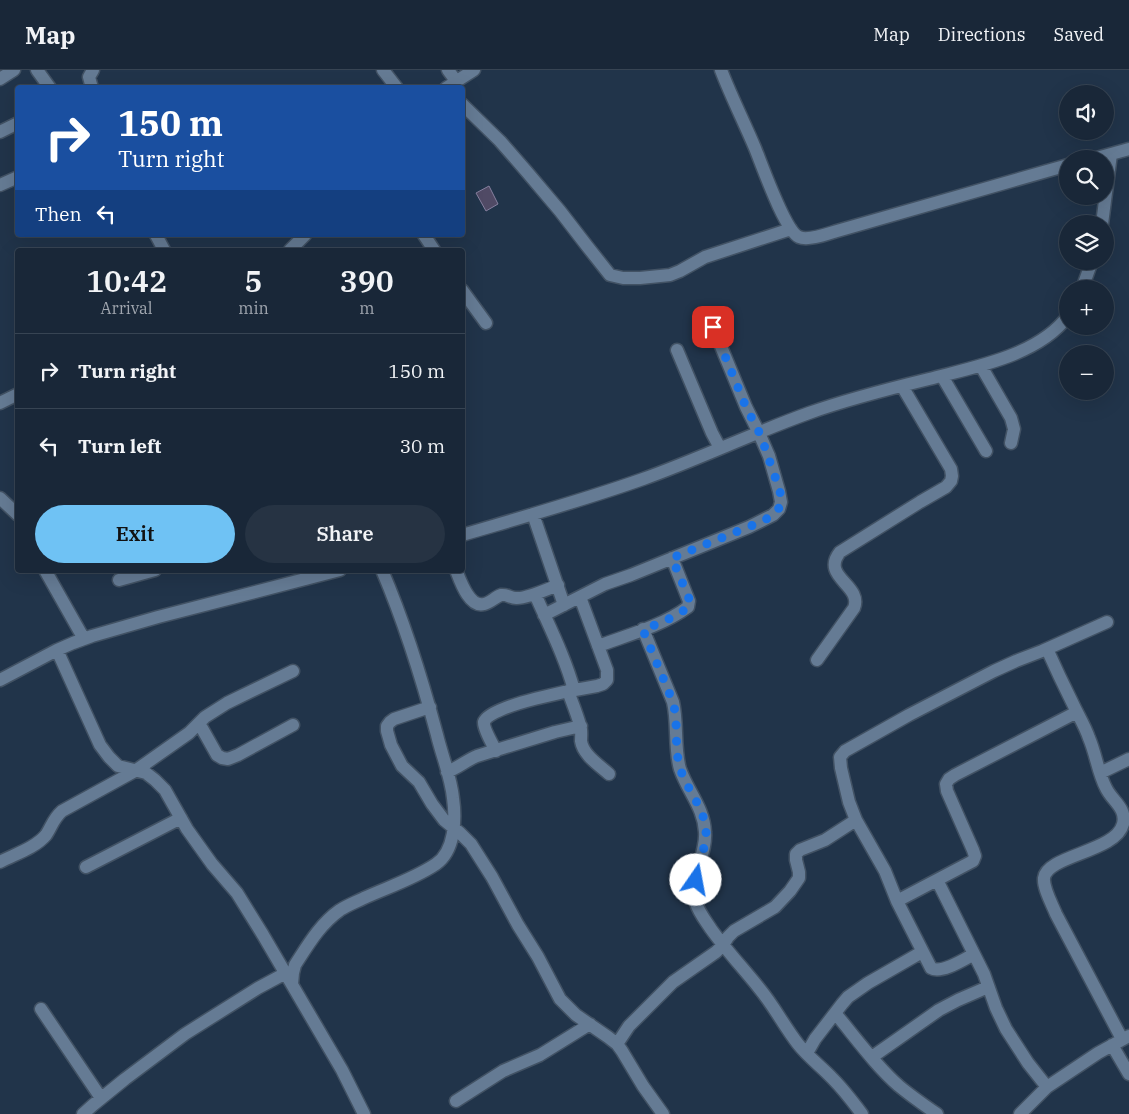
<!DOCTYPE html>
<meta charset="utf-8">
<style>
:root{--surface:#192738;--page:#263343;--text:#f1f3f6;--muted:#9fa5ae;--line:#374453;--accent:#6fc2f4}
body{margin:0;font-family:"IBM Plex Serif",serif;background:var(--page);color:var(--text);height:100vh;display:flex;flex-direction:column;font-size:19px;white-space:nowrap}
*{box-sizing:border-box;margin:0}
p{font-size:16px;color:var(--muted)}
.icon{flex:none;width:28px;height:28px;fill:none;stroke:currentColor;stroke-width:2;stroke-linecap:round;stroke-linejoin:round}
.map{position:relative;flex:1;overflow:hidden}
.side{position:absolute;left:15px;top:178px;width:450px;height:325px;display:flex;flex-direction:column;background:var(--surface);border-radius:5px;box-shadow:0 5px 20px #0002,0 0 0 1px var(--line)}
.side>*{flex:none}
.guide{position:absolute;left:15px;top:15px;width:450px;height:152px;border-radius:5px;box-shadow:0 5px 20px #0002,0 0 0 1px var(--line);background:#1a4fa0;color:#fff;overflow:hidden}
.controls{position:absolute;left:1059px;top:15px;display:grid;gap:10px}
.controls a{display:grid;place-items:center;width:55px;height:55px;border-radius:50%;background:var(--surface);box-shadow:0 5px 20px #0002,0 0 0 1px var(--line);font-size:25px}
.pin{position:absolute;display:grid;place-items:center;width:42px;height:42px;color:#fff;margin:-21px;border-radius:10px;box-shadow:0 2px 8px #0006}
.me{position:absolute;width:55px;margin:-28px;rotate:12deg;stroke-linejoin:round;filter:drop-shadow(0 0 4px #0008)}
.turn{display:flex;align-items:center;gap:18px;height:105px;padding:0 20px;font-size:22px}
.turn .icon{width:65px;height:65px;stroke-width:2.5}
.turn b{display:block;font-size:35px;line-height:42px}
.then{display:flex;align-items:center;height:48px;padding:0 20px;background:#0003;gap:10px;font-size:19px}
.eta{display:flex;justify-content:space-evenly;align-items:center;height:85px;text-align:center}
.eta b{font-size:30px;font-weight:600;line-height:35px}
.action{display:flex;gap:10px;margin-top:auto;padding:10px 20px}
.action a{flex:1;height:58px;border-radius:30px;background:var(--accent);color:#111;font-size:20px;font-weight:600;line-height:58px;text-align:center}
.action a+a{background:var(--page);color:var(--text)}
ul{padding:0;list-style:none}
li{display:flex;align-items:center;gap:15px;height:75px;padding:0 20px;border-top:1px solid var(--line)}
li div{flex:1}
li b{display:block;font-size:19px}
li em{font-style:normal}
header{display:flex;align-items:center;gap:30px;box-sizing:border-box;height:70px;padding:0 25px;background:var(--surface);border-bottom:1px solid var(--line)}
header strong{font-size:24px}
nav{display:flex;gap:28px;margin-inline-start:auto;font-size:18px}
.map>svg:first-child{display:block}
</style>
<header>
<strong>Map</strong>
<nav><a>Map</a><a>Directions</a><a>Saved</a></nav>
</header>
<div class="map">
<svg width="1129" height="1044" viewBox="0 0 1129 1044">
<rect width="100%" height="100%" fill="#21344a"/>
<path fill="#504a65" stroke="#86809f" d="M489 116 498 134 486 141 476 123Z"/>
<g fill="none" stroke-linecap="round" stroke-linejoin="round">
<g stroke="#425264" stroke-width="15">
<path id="minor" d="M37 0 50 18
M383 0 397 18
M448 0 456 11
M721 0C731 26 744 52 755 78 762 95 785 161 799 167 808 171 827 164 837 161L1068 95
M0 9 14 0
M92 18 89 7 93 0
M446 18 474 0
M462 34 500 71 527 102 560 141 587 176 610 205 623 208H640L670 205 680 201 705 187 791 159
M0 62 18 53
M1093 89 1111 84
M0 115 18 107
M1102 154 1111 84 1129 79
M156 165 164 180
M424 165 434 180
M290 180 305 165
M1082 219 1092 191
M462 220 486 253
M677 280 712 363 720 378
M981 296 1011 348 1014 359 1011 373
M942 306 986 381
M0 333 18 324
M0 428 18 445
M533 444 564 535
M462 465C523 447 584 430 643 409 699 389 753 363 809 343 848 329 888 319 929 309 974 297 1038 286 1068 246
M45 500 84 569
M456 500C460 510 469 538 484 534 490 533 495 527 501 525 507 524 510 528 516 528 526 529 548 519 558 515
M119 510 155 500
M535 524C549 556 565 587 574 620
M544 545 605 514 631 505 749 457 773 445 779 439 781 432 779 421 769 386 759 363 746 337 713 257
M643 559 673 632C678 653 674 679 680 699 688 722 704 738 705 762 707 785 688 810 696 833 699 843 706 851 711 859 726 880 743 898 759 918 774 936 784 956 798 974 808 987 822 997 833 1009 844 1020 853 1032 862 1044
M598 576C628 565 662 556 688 537L689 531 672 488
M1047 579C1055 597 1064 616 1073 634 1078 645 1085 656 1089 668 1096 684 1098 703 1106 718 1112 731 1127 738 1123 754 1116 782 1047 785 1044 808 1043 818 1052 834 1056 844L1122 969
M57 580 100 675 109 687 118 696 146 703 155 710 165 720 187 759 212 794 237 823 263 865 342 1000 364 1044
M817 590 854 538C863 515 820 507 840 482L920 432 946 417 951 411 952 406 951 399 902 316
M0 610 57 580 73 573 92 566 158 547 340 500
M568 621C572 632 577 644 580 655 582 660 581 666 581 671 583 685 599 695 609 704
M430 637 394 649 390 652 387 656V661L391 675 402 696 419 712 432 734 444 750 460 763 471 774 492 807 518 855 538 887 560 929 576 945 608 967 617 974 622 981 643 1016 663 1044
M199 653 217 685 222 688 228 689 238 685 293 655
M496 681C493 675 483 658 484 652 489 635 578 619 597 616L603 614 607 610V600L580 527
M447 702C458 698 467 690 477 686L555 662 581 656
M1100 703 1129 689
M0 792C15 784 35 778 46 765 52 756 53 749 62 741L135 701 189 663 205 647 227 633 293 601
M86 797 181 748
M937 810 984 904 996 938 1006 959 1028 993 1047 1017
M897 831 973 791 975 786 973 780 947 721 946 714 949 709 955 705 1077 642
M974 884C963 890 941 904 931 898L897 831 885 801 856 750 849 732 841 698 840 687 845 681 909 645 994 601 1016 591 1042 581 1107 552
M292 914 293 903 295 895C308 875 320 854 340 840 348 835 356 832 364 828 388 817 414 809 436 794 455 781 456 749 453 728 451 707 442 686 437 665 422 609 405 554 382 500
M41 939 101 1028
M835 943C856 968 875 995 899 1016 911 1026 924 1035 937 1044
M617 974 629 956 673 912 716 882 723 875 728 867 734 861 775 837 790 821 799 808V802L796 790V784L800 780 825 770 856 750
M1112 975 1129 1004
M807 983 815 969 842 934 848 927 868 913 922 882
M872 987 939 940 958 930 988 917
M456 1031 503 1001 540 985 590 954
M83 1044 93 1035 125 1009 185 964 258 918 286 903
M1020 1044 1047 1017 1098 983 1129 966"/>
</g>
<use href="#minor" stroke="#657b94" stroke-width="12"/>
</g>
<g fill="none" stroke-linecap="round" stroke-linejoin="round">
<path stroke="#1a73e8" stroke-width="9" stroke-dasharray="0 16.2" d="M696 810C698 796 705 779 706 765 707 737 682 717 678 689 675 670 678 651 673 632L643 560 671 548 688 538 690 531 672 488 763 451 773 445 779 438 781 432 780 421 764 375 759 362 746 337 713 257"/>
</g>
</svg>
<div class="controls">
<a><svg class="icon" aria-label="sound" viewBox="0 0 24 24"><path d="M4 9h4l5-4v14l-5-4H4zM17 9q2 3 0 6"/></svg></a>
<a><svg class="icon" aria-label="search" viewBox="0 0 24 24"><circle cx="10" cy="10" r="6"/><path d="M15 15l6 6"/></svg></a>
<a><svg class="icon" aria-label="layers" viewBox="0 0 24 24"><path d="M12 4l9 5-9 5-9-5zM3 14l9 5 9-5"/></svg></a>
<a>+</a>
<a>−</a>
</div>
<div class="pin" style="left:713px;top:257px;background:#d93025"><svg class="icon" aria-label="arrive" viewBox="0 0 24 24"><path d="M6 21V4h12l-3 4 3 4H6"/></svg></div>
<svg class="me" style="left:696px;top:810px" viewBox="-20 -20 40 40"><circle r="19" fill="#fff"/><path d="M0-13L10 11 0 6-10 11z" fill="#1a73e8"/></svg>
<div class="guide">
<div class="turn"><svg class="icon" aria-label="right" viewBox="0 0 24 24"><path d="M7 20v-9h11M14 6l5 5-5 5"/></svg><div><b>150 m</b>Turn right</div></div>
<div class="then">Then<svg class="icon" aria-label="left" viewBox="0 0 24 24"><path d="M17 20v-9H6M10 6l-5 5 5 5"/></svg></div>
</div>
<section class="side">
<div class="eta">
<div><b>10:42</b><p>Arrival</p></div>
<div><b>5</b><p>min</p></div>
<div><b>390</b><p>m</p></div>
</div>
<ul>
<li><svg class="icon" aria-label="right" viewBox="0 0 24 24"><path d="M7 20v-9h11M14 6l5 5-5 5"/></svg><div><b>Turn right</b></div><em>150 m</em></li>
<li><svg class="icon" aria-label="left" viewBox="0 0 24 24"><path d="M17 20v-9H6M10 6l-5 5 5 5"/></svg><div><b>Turn left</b></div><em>30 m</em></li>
</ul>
<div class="action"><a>Exit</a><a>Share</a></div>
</section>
</div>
